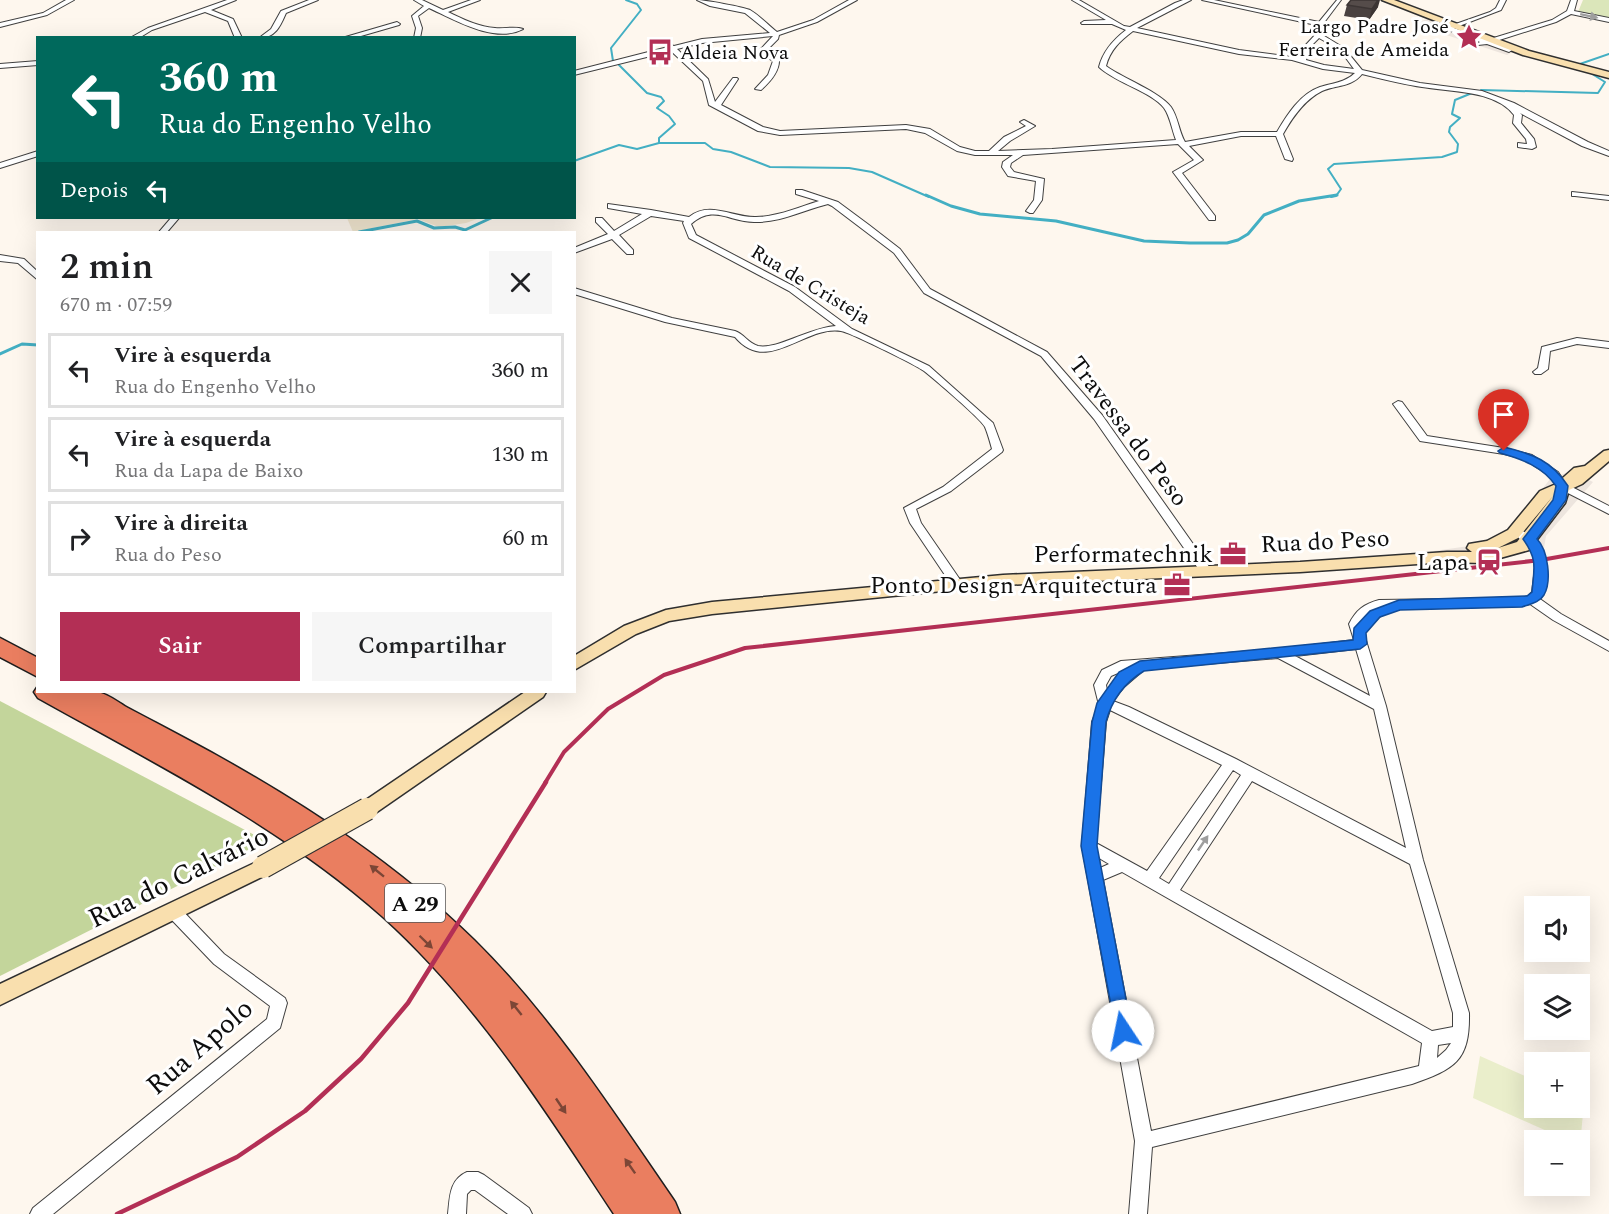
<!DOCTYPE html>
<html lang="pt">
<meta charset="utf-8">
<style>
:root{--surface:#fff;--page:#f6f6f6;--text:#202124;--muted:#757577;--line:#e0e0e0;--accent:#b32f55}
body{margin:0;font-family:Spectral,serif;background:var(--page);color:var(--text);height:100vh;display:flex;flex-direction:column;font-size:22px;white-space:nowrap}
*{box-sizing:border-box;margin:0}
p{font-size:20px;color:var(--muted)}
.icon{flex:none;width:33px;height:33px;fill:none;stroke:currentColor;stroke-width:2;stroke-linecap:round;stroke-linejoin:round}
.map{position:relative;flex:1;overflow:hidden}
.side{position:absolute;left:36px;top:231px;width:540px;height:462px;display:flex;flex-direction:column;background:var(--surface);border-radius:0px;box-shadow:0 6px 24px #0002}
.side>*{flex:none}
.hud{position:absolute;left:36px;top:36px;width:540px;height:183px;border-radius:0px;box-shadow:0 6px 24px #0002;background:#00695c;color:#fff;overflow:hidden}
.fabs{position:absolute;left:1524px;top:896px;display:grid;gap:12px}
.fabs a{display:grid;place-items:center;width:66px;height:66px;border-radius:0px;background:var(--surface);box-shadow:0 6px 24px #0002;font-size:30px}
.pin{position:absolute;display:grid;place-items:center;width:51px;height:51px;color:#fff;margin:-62px -26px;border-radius:50% 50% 50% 0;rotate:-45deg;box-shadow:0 0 6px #0007}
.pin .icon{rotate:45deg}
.me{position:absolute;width:66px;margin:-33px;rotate:349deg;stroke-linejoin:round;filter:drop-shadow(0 0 4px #0008)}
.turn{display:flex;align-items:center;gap:21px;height:126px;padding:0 24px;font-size:27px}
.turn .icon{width:78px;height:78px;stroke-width:2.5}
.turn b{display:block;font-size:42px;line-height:51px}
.then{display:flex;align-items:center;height:57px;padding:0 24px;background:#0003;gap:12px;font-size:22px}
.round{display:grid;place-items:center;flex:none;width:63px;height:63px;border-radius:0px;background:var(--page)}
.overview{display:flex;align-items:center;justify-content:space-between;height:102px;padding:0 24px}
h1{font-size:36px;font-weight:600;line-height:45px}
.cta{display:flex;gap:12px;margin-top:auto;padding:12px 24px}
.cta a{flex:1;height:69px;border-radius:0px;background:var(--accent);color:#fff;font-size:24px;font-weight:600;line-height:69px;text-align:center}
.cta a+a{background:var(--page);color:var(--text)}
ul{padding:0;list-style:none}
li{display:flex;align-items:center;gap:18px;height:75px;margin:0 12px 9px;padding:0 12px;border:3px solid var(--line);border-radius:0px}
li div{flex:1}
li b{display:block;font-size:22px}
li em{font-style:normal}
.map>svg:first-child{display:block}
</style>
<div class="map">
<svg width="1609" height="1214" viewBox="0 0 1609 1214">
<rect width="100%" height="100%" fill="#fef7ee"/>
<path fill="#f2e7d0" d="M347 218H480L466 223 439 227 418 219 353 232Z"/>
<path fill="#dbe6ba" d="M1583 0H1609V18L1578 12Z"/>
<path fill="#c3d59b" d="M0 701 266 841 0 976Z"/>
<path fill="#eaeecb" d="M1480 1056 1534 1080V1107H1580V1100L1584 1102 1580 1146V1140H1567L1473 1098Z"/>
<path fill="#ede5de" d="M1433 17 1519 49 1507 55 1413 24Z
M1571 471 1593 482 1546 536 1544 548 1504 557 1443 563 1434 551 1483 544 1510 531 1550 479Z"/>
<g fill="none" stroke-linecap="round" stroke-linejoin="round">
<path stroke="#43afc3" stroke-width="2" d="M613 61 611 48 641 10 637 4 626 0
M619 65 647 93 661 97 664 101 657 108 669 116 675 124 659 138V143
M1577 65 1609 54
M1481 90 1598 93 1605 82 1589 72
M574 161 619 145 637 149 659 143H705L713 149 731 152 770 167 849 168 872 172 929 197
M1331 197 1336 196 1341 189 1328 169 1334 164 1442 157 1457 152 1458 144 1449 132 1450 127 1460 118 1452 114 1455 100 1472 93"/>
<path stroke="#43afc3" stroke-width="3" d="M926 195 951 206 980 214 1056 221 1144 241 1190 243H1227L1238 240 1248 234 1264 215 1299 201 1337 195
M359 232 417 221 434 228 455 227 465 230 491 218
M0 354 22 344 38 345"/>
<g stroke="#404040" stroke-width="2">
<path id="minor" d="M66 0H74L47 15 0 27V23L43 13Z
M227 0H236L211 10 233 19 242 38H235L228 21 205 12 152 30 139 38H130L148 28Z
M309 0H318L286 13C280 27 275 38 259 38L271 29 281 11Z
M414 0H422L443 10 471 0H480L448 12C463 19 478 27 495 28 504 29 516 26 523 29 495 44 455 20 429 8L418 16 422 28 420 38H414L416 28 412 16 424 6Z
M697 0C705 0 743 7 750 10 759 15 768 25 777 32L813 20 849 0H857L817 22 779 35 778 39 765 52 779 59C780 71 770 82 761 90L755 89 768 75 773 61 758 52 773 36 702 43 677 49 708 79 715 102 733 78H737L738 79 721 105 763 127 780 131 906 125 930 129 960 147 975 151H989L1004 137 1026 126 1020 122 1024 120 1035 126 1010 141 998 151 1052 149 1176 140C1172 130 1170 116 1164 108 1152 92 1116 83 1099 67 1103 51 1113 40 1126 30L1112 24H1082L1081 23 1084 21 1106 20 1072 0H1079L1124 26 1130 27 1175 3 1183 0H1191L1137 28 1239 50 1300 58 1302 49 1315 35 1314 28 1316 25 1202 0H1214L1319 22 1337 0H1341L1320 28 1321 34 1344 48 1362 70 1420 83 1482 91 1514 103 1588 142 1609 151V156L1582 146 1520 113 1522 115 1521 123 1534 139 1536 147 1532 149 1518 147V143L1527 144 1526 139 1513 123 1514 115C1495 90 1451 92 1422 87 1402 84 1382 79 1362 74 1352 87 1336 85 1322 91 1304 100 1292 118 1283 134L1293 159 1292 161 1285 159 1276 136H1241L1189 146 1203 160 1182 173 1215 216V220H1209L1173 172 1194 160 1178 144 1023 155 1011 163 1010 167 1014 172 1044 179 1042 200 1033 213H1030L1026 211 1034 200 1036 181 1008 176 1002 167 1003 162 1013 155H975L957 151 925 133 906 129 780 135 758 131 709 105 703 81 671 51 574 75V71L668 47 671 45 674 46 702 39 770 33 745 13 710 6ZM1133 31 1239 54 1292 60 1323 69 1355 73C1345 83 1332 83 1320 87 1300 94 1287 115 1277 132H1241L1185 142C1179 132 1178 117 1171 107 1160 92 1122 78 1106 66 1110 50 1120 41 1133 31ZM1319 38 1340 50 1354 69 1324 65 1306 60 1308 49Z
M1500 0H1506L1501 10 1454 28 1487 40 1552 20 1567 11 1571 0H1577L1574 11 1609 18V22L1571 14 1556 22 1493 42 1511 49 1512 50 1509 52 1487 44 1478 45V43L1480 42 1440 27 1430 30 1427 28 1440 23 1450 26 1490 12 1496 8Z
M397 22 400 24 399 25 354 38H342Z
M38 61V65L0 68V64Z
M38 151V156L0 168V163Z
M796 190H802L838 202 869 225 900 249 930 289 1047 352 1102 415 1210 568 1212 571 1210 574H1202L1094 419 1041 356 924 293 894 253 832 206 828 204C804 210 779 223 754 222 729 222 714 204 691 224L696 235 795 287 852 329 929 366 993 423 1003 450 1002 452 951 491 916 509 921 523 963 584 961 587H953L910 523 904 508 943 487 992 449C990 442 988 434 985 427 980 418 934 379 924 371 916 365 849 332 841 331 804 325 768 376 735 337L665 322 574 294V288L672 318 735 331C744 334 748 343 758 346 777 350 811 327 836 326L789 291 689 238 683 223 684 221 651 216 619 235 633 250V254H627L612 239 574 253V248L608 234 596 222V218H602L614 231 642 214 608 208V204L651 210 689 217C710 200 733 218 756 217 777 217 799 207 819 201L796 194Z
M1572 192 1609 196V200L1575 196H1572Z
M171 218H179L167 232H159Z
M0 255 24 259 38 272V280L18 263 0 261Z
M1577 338 1609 342V348L1577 344 1550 351 1548 369 1541 374H1535L1533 372 1538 368 1542 347Z
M1398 401 1402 402 1427 436 1504 448 1532 455 1558 472 1566 484 1609 506V514L1558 488 1550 476 1524 459 1504 454 1420 441 1393 404Z
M1522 531C1544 539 1548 560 1546 580 1545 588 1545 593 1540 599L1561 614 1609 641V651L1553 620 1530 604 1522 606 1395 609 1379 617 1364 634 1386 706 1423 860 1469 1013C1470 1061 1455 1069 1412 1084L1152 1147 1147 1214H1129L1135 1141 1082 846 1092 722 1099 705 1094 685 1102 670 1121 661 1280 649 1354 640 1349 624C1356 610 1364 604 1379 600L1522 598 1528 596 1532 592 1535 568 1533 553 1516 535ZM1356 649 1370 696 1295 656ZM1278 658 1374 709 1406 848 1236 759 1129 707 1113 701 1124 687 1145 669ZM1125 670 1107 690 1106 685 1111 676ZM1110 710 1222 765 1147 871 1096 843 1106 722ZM1233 770 1241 775 1169 884 1159 878ZM1252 781 1410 864 1453 1013V1027L1432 1031 1180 890ZM1099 858 1109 864 1100 868ZM1122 872 1422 1043 1419 1066 1151 1131 1103 880ZM1451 1043 1446 1050 1437 1058 1438 1045Z
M173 905 178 906 224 954 285 998 287 1003 280 1028 53 1214H30L33 1208 267 1019 270 1006 214 964 168 916 166 911 168 906Z
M467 1172H478L484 1175 529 1208 532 1214H508L475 1190H471L467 1194 466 1214H448C450 1197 449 1180 467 1172Z"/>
</g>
<g stroke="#2f2f2f" stroke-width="3">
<path id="secondary" d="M1382 0H1394L1529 51 1609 72V78L1523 55Z
M1609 450V461L1582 484 1569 490 1565 503 1529 550 1482 563 1447 562 1300 572 1003 585 712 614 669 621 636 634 574 670V656L624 626 666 610 712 602 1003 575 1300 562 1447 552H1472L1467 548 1469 544 1487 541 1508 530 1540 491 1556 484 1574 468 1585 466 1604 451ZM1553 496 1517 542 1498 548 1518 538Z
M525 692H546L543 697 374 814 367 817 360 814 357 809 360 804Z
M263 859 270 861 273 867 270 873 0 1005V984Z"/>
</g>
<g stroke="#1e1e1e" stroke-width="3">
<path id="motorway" d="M0 638 38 658V677L0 657Z
M38 686V692C56 692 78 688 96 692 107 693 119 703 128 708 158 724 187 739 216 755 309 807 397 865 474 940 552 1017 613 1112 675 1202L680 1214H614C545 1109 477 1002 383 917 281 826 156 764 38 698L34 692Z"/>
</g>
<use href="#minor" fill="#fff" fill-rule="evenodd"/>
<use href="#secondary" fill="#f9dfae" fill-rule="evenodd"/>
<use href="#motorway" fill="#ea7e60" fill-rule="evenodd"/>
<path stroke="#b32f55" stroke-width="4" d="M545 783 564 752 608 709 664 675 745 648 1541 560 1609 548"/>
<path stroke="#b32f55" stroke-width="4.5" d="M117 1214 237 1157 305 1111 361 1059 408 1003 546 782"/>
<g stroke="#2f2f2f" stroke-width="24" stroke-linecap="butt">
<path id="secondary-bridge" d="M263 867 367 809"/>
</g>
<use href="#secondary-bridge" stroke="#f9dfae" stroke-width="22"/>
</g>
<path fill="#494140" d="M1347 5 1378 7 1369 20 1344 16Z"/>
<path fill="#3c3534" d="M1378 0H1380L1378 7 1369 20 1372 9Z"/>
<path fill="#554c4a" stroke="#3c3534" stroke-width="1.5" d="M1351 0H1378L1372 9 1347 5Z"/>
<defs><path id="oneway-solid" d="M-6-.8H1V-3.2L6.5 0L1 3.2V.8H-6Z" transform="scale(1.5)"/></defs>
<g fill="#9e9e9e">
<use href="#oneway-solid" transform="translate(1589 16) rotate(12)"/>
<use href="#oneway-solid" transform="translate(1203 843) rotate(-56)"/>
</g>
<g fill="#7c4636">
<use href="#oneway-solid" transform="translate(377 871) rotate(-141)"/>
<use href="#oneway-solid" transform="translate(426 942) rotate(44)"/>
<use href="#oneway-solid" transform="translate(516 1008) rotate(-129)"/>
<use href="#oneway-solid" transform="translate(561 1106) rotate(56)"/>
<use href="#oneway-solid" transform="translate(630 1166) rotate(-125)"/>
</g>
<path fill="#1a73e8" stroke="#114b97" stroke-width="1.5" d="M1504 447C1533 454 1552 461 1568 486L1566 500 1537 539C1548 550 1552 581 1544 595 1539 603 1530 604 1522 607L1400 610 1380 617 1366 633 1367 644 1360 649 1144 671C1124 683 1112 699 1106 722L1097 846 1132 1031 1130 1037 1123 1040 1117 1037 1081 846 1092 722 1097 703 1119 672 1140 661 1353 640 1354 628 1370 611 1399 600 1527 596 1532 592C1534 568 1538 560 1523 539L1553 500 1556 486C1543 467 1522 459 1500 453L1498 451Z"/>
<defs>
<g id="sight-bare" transform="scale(2.07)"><path d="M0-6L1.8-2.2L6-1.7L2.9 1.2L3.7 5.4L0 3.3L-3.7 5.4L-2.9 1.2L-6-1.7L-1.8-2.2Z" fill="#b32f55" stroke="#fff" stroke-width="2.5" paint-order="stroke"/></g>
<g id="bus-bare" transform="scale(2.07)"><path d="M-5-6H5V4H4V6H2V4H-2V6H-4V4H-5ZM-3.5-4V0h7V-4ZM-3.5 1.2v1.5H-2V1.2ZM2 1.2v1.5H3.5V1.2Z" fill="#b32f55" stroke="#fff" stroke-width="2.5" paint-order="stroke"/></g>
<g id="office-bare" transform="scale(2.07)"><path d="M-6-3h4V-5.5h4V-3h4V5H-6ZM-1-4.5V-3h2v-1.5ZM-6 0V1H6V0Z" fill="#b32f55" stroke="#fff" stroke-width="2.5" paint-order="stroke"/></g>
<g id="station-bare" transform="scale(2.07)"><path d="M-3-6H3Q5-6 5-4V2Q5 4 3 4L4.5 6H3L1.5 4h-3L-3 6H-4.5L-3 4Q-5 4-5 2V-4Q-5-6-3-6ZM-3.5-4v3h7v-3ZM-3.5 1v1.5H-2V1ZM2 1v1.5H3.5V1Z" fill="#b32f55" stroke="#fff" stroke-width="2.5" paint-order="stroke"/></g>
</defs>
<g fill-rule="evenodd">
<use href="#sight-bare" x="1469" y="37"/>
<use href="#bus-bare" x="660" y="52"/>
<use href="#office-bare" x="1233" y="554"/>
<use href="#station-bare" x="1489" y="562"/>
<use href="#office-bare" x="1177" y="585"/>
</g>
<g text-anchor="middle" stroke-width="6" stroke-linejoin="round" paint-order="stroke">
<g font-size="20" fill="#0d0d0d" stroke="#fff" text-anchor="end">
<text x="1449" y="33">Largo Padre José<tspan x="1449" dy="23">Ferreira de Ameida</tspan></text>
<text x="680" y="59" text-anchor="start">Aldeia Nova</text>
</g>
<g font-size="20" fill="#0d0d0d" stroke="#fff">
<text transform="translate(811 284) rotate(31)" y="7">Rua de Cristeja</text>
</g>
<rect fill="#fff" stroke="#565656" stroke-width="1.5" x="385" y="884" width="60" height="38" rx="4.5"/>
<g font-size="22" font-weight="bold" fill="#0d0d0d">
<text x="415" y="911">A 29</text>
</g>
<g font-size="24" fill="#0d0d0d" stroke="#fff">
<text transform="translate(1129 431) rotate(53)" y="8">Travessa do Peso</text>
<text transform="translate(1325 541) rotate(-3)" y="8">Rua do Peso</text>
</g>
<g font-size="24" fill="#0d0d0d" stroke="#fff" text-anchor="end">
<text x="1213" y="562">Performatechnik</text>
<text x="1469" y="570">Lapa</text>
<text x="1157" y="593">Ponto Design Arquitectura</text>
</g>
<g font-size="28" fill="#0d0d0d" stroke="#fff">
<text transform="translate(178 876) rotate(-26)" y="10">Rua do Calvário</text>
<text transform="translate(199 1046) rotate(-41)" y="10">Rua Apolo</text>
</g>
</g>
</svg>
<div class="fabs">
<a><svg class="icon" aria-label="sound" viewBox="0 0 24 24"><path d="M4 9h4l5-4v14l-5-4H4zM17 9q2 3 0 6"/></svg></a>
<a><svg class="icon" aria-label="layers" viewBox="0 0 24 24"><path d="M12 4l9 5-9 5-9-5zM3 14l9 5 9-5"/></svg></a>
<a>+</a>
<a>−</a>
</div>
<div class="pin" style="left:1504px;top:451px;background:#d93025"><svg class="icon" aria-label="arrive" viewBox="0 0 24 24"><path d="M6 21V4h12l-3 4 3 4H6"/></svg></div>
<svg class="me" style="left:1123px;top:1031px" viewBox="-20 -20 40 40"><circle r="19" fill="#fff"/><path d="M0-13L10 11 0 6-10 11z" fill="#1a73e8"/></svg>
<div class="hud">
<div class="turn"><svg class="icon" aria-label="left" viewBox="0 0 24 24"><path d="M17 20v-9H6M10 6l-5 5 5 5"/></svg><div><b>360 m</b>Rua do Engenho Velho</div></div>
<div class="then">Depois<svg class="icon" aria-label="left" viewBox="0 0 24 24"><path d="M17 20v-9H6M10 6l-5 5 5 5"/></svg></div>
</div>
<section class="side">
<div class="overview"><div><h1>2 min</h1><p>670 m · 07:59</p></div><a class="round"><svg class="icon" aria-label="close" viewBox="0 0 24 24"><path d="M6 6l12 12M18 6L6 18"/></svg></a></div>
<ul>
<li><svg class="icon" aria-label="left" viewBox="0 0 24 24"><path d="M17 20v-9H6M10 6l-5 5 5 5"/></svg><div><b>Vire à esquerda</b><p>Rua do Engenho Velho</p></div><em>360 m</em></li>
<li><svg class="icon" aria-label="left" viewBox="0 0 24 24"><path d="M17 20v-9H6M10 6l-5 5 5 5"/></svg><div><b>Vire à esquerda</b><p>Rua da Lapa de Baixo</p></div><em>130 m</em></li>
<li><svg class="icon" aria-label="right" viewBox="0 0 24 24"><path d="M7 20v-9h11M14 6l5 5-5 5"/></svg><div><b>Vire à direita</b><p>Rua do Peso</p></div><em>60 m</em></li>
</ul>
<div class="cta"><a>Sair</a><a>Compartilhar</a></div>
</section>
</div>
